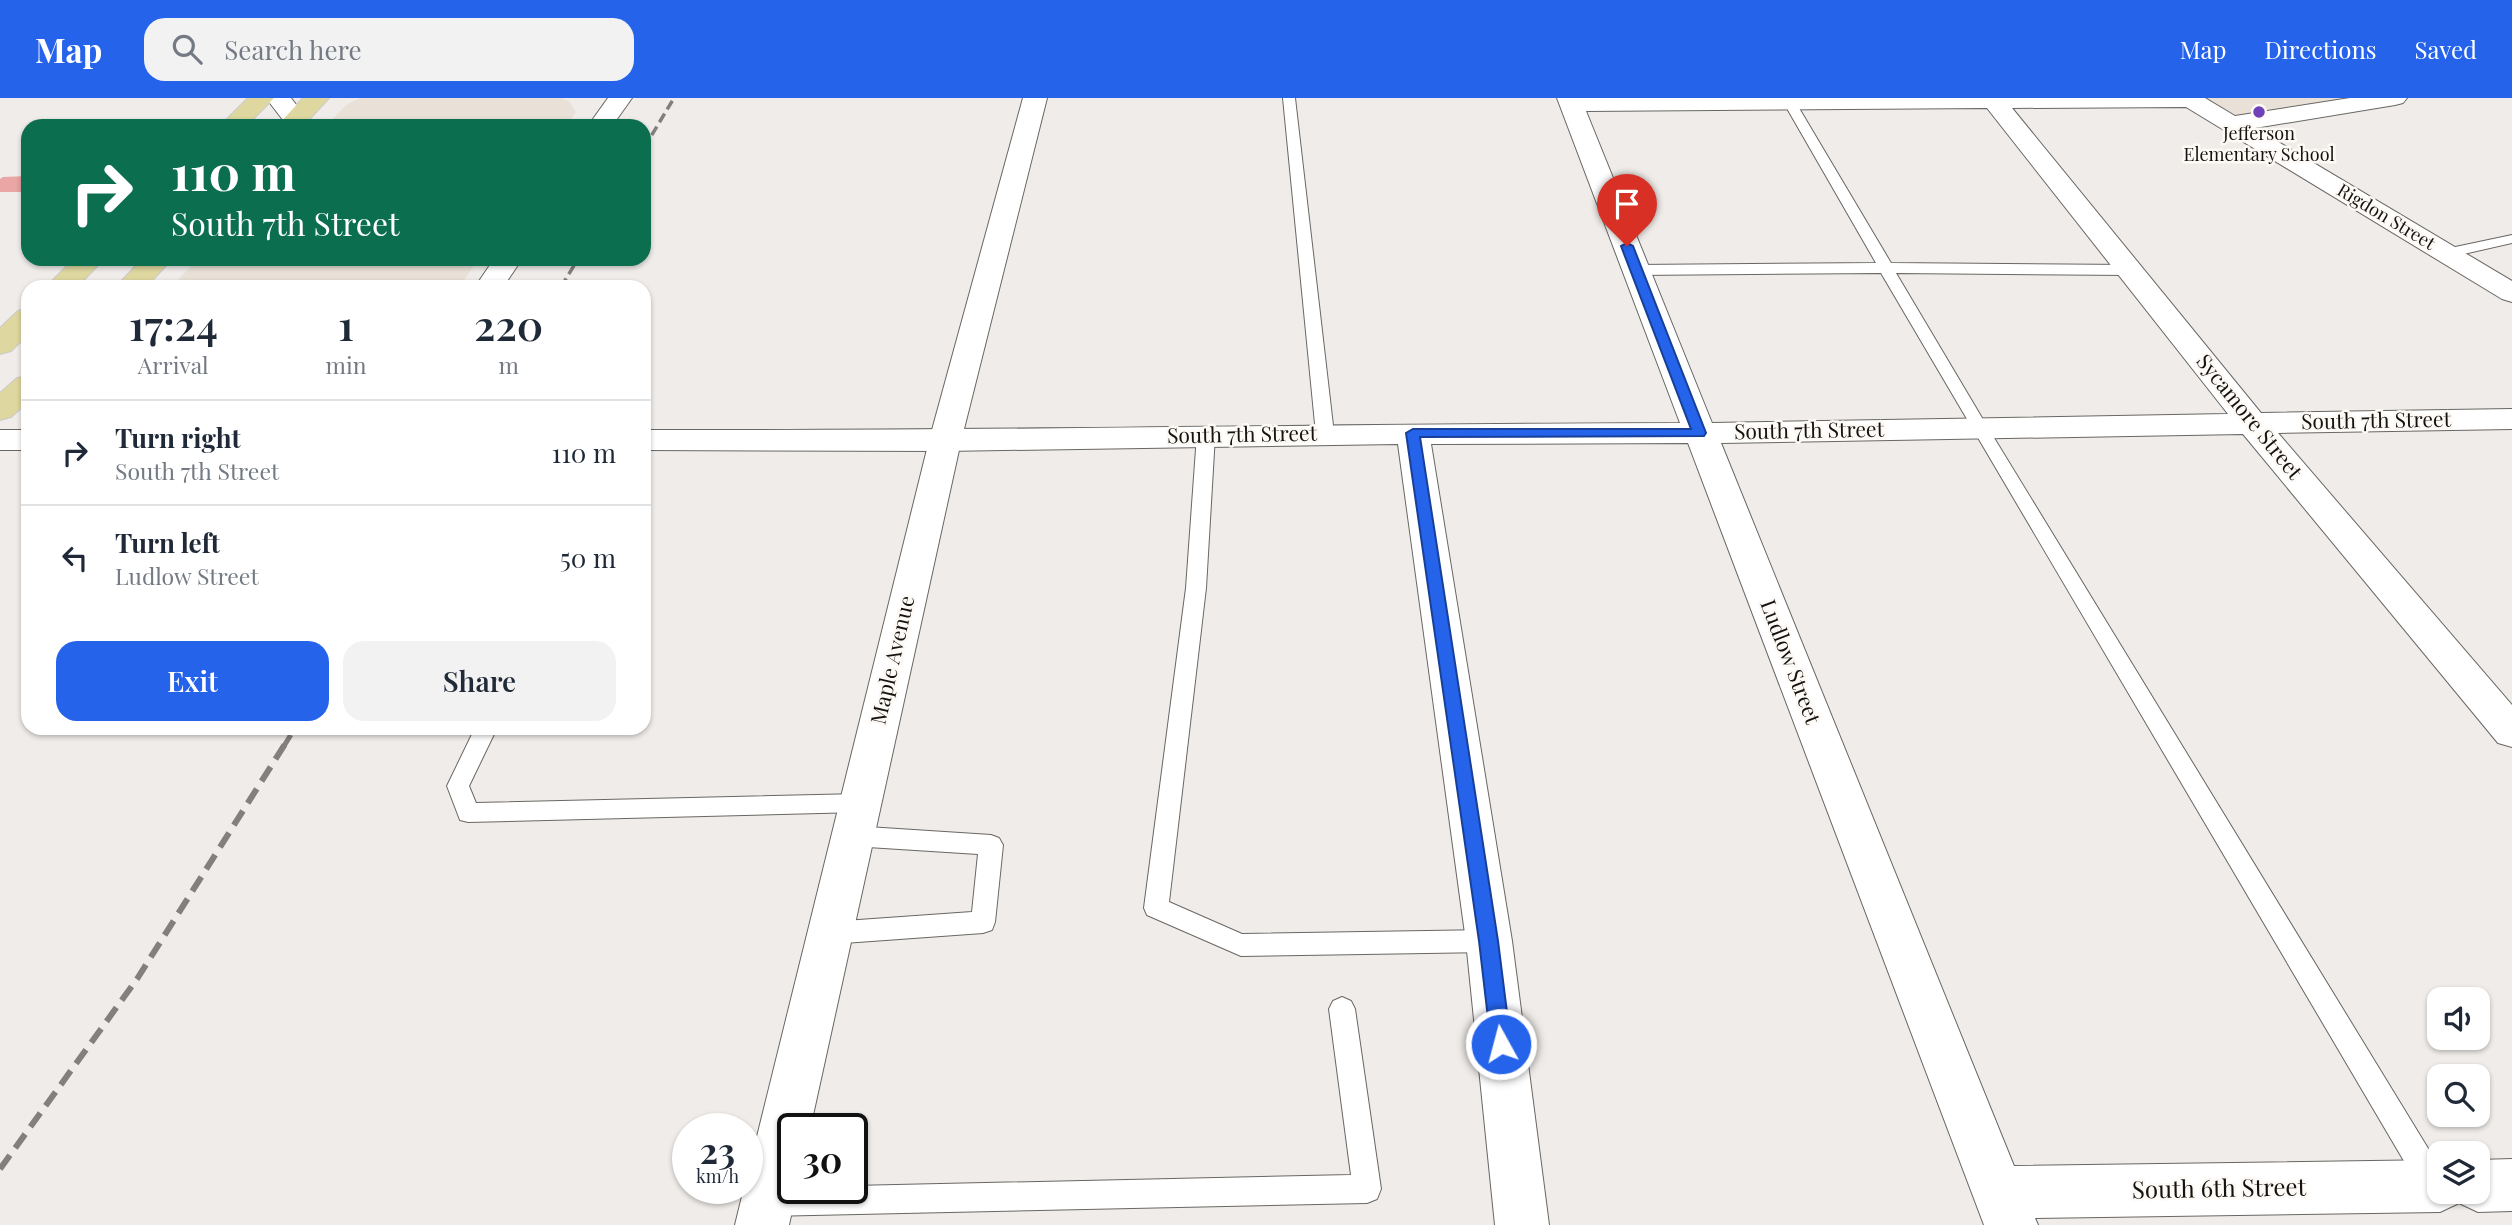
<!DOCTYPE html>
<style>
:root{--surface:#fff;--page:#f2f2f3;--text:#1f2937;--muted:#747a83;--line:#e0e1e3;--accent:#2563eb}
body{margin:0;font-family:"Playfair Display",serif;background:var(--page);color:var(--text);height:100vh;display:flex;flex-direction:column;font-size:26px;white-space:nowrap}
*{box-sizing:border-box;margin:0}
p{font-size:23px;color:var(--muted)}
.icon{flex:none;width:38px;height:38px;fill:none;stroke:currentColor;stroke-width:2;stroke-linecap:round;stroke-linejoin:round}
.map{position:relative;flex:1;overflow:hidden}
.sheet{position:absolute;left:21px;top:182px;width:630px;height:455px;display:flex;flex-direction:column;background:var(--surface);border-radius:21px;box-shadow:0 2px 5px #0004}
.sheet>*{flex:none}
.banner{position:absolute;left:21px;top:21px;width:630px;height:147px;border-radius:21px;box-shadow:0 2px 5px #0004;background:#0b6e4f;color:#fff;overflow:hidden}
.tools{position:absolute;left:2427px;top:889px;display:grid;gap:14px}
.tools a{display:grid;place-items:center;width:63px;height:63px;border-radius:14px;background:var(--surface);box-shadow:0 2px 5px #0004;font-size:35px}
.speed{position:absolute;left:672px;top:1015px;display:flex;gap:14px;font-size:35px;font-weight:700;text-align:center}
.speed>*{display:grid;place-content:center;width:91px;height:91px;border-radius:50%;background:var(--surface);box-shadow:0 2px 5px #0004;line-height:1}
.speed small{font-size:18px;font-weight:400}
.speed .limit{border:4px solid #111;border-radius:10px;background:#fff;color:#111}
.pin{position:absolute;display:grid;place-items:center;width:60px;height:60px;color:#fff;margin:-72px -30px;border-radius:50% 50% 50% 0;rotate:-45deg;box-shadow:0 0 7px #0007}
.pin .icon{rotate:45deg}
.me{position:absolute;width:77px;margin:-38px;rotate:353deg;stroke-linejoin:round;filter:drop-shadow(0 0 5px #0008)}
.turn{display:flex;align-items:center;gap:24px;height:147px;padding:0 35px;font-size:32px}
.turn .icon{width:91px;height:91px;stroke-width:2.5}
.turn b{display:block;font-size:49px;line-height:60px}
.eta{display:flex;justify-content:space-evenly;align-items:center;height:119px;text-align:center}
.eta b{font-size:42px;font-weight:600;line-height:49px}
.button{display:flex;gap:14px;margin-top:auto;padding:14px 35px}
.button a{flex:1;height:80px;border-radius:21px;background:var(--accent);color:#fff;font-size:28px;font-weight:600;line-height:80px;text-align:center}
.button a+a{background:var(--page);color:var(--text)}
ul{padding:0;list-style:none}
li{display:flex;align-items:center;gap:21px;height:105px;padding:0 35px;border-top:2px solid var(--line)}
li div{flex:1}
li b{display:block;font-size:26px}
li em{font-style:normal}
header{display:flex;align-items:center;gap:42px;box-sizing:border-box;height:98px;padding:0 35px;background:var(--accent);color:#fff}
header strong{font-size:33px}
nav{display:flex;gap:38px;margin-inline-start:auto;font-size:24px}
.search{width:490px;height:63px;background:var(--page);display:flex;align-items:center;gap:18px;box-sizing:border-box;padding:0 24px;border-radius:21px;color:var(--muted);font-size:26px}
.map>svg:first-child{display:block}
</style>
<header>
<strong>Map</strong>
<div class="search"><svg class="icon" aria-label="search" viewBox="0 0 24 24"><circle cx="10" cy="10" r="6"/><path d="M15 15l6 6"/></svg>Search here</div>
<nav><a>Map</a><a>Directions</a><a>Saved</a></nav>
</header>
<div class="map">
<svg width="2512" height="1127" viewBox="0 0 2512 1127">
<rect width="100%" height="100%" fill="#efece9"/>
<path fill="#e9e1d7" d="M360 0H560L569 3 576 14 566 28H326L346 7Z
M2188 0H2395L2232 26Z
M198 161H478L460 189H171Z"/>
<path fill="#eaa5a5" d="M28 78V94H0V81L3 79Z"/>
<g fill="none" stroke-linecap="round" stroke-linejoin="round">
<g stroke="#696763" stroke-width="2">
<path id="service" d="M1283 0H1295L1334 336 1325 341 1316 336Z
M1781 0H1793L1891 165 2129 167 2137 172 2129 177 1896 175 1988 330 2440 1070V1094H2445L2444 1097 2434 1101 2424 1097 1881 175 1636 177 1628 172 1636 167 1876 165Z
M2512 137V145L2446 160 2438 155 2441 152Z
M1206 331 1215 337 1206 490 1169 804 1242 836 1489 832 1498 835 1501 843 1498 851 1489 854 1241 858 1147 817 1144 810 1186 490 1197 337Z
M475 630H497L469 688 476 705 860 696 868 698 872 705 868 712 860 714 468 724 460 722 447 688Z
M852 728 991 737 999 740 1003 747 995 824 992 832 983 835 830 846 821 843 818 835 821 827 830 824 972 814 978 756 852 748 844 745 840 738 844 731Z
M1342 899 1351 903 1355 911 1381 1091 1377 1101 1367 1105 767 1118 757 1114 753 1104 757 1094 767 1090H852V1088L1351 1077 1329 911 1333 903Z"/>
</g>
<g stroke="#696763" stroke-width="2">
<path id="minor" d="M266 0H291L307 21 304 26H286Z
M608 0H632L612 28H588Z
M1557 0H2205L2235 18 2350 0H2407L2403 5 2395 7 2255 30 2512 183V204L2502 201 2186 9 2012 10 2261 315 2512 311V331L2278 335 2512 607V649L2498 645 2243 336 1721 345 2014 1068 2440 1062V1094H2478V1062L2512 1061V1113L2478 1114 2459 1105 2440 1114 2035 1120 2038 1127H1984L1688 345 1431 346 1512 843 1549 1127H1495L1466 843 1398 346 945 353 644 352V332C990 333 1335 326 1680 325ZM1987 10 2228 316 1712 325 1586 13Z
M494 161H522L503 189H475Z
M0 332H28V352H0Z"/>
</g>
<g stroke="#696763" stroke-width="2">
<path id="tertiary" d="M1023 0H1047L961 343 810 1031H793V1090H797L789 1127H735L744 1090H747V1079L929 343Z"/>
</g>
<g stroke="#cbcbcb" stroke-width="2">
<path id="trunk" d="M248 0H274L246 28H220Z
M303 0H329L303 28H277Z
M74 161H104L77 189H46Z
M142 161H172L146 189H116Z
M28 210V236L11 253 0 256V230L18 213Z
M28 278V304L11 319 0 322V295L17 280Z"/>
</g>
<use href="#service" fill="#fff" fill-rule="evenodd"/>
<use href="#minor" fill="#fff" fill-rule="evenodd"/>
<use href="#tertiary" fill="#fff" fill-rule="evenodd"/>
<use href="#trunk" fill="#ded79f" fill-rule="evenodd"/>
<path stroke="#82807e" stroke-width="3.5" stroke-dasharray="10 5" stroke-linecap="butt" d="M644 50 674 0
M561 189 578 161"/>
<path stroke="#82807e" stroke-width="5" stroke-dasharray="13 6" stroke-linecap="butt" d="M284 648 295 630"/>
<path stroke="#82807e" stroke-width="6" stroke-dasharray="17 9" stroke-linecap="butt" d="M0 1071 137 881 285 646"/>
</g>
<path fill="#2563eb" stroke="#184099" stroke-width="2" d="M1627 145 1633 148 1706 335 1704 338 1420 339 1498 843 1511 946 1508 952 1501 955 1494 952 1491 946 1479 843 1406 335 1413 331H1691L1621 148Z"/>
<circle fill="#6f41b9" stroke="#fdfaf6" stroke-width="2.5" cx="2259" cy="14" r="7"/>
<g text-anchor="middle" stroke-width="5" stroke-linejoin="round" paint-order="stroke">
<g font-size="18" fill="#141312" stroke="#fdfaf6">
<text x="2259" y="42">Jefferson<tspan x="2259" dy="21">Elementary School</tspan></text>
</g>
<g font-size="18" fill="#141312" stroke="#fdfaf6">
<text transform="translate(2386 119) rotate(31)" y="6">Rigdon Street</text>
</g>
<g font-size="21" fill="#141312" stroke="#fdfaf6">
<text transform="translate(2249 319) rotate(51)" y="7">Sycamore Street</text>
<text transform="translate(2376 323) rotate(-1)" y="7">South 7th Street</text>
<text transform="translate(1809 333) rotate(-1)" y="7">South 7th Street</text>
<text transform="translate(1242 337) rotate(-1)" y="7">South 7th Street</text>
<text transform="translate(893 562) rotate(-77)" y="7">Maple Avenue</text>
<text transform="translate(1790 564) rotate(69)" y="7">Ludlow Street</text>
</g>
<g font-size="24" fill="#141312" stroke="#fdfaf6">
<text transform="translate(2219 1091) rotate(-1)" y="8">South 6th Street</text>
</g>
</g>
</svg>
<div class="tools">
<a><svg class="icon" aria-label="sound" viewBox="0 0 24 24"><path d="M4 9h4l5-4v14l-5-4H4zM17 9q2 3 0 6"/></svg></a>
<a><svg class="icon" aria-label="search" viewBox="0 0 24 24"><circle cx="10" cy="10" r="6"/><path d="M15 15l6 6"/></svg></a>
<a><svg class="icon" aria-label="layers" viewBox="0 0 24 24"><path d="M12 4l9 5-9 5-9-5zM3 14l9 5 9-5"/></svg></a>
</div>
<div class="speed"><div>23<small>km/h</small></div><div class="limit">30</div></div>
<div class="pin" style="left:1627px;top:148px;background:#d93025"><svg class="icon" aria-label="arrive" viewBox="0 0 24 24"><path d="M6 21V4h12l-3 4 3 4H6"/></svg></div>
<svg class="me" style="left:1501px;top:946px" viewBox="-20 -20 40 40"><circle r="17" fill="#2563eb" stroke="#fff" stroke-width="3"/><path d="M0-11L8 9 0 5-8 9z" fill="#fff"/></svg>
<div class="banner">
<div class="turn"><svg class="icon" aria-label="right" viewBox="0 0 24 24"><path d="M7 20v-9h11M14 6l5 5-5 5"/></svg><div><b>110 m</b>South 7th Street</div></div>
</div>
<section class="sheet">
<div class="eta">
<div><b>17:24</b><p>Arrival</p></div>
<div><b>1</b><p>min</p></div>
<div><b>220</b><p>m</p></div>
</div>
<ul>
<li><svg class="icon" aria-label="right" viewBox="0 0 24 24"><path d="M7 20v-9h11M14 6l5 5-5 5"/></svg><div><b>Turn right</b><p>South 7th Street</p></div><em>110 m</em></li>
<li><svg class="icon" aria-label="left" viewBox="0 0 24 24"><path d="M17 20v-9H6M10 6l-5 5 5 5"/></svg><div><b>Turn left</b><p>Ludlow Street</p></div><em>50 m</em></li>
</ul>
<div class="button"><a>Exit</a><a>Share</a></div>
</section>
</div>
